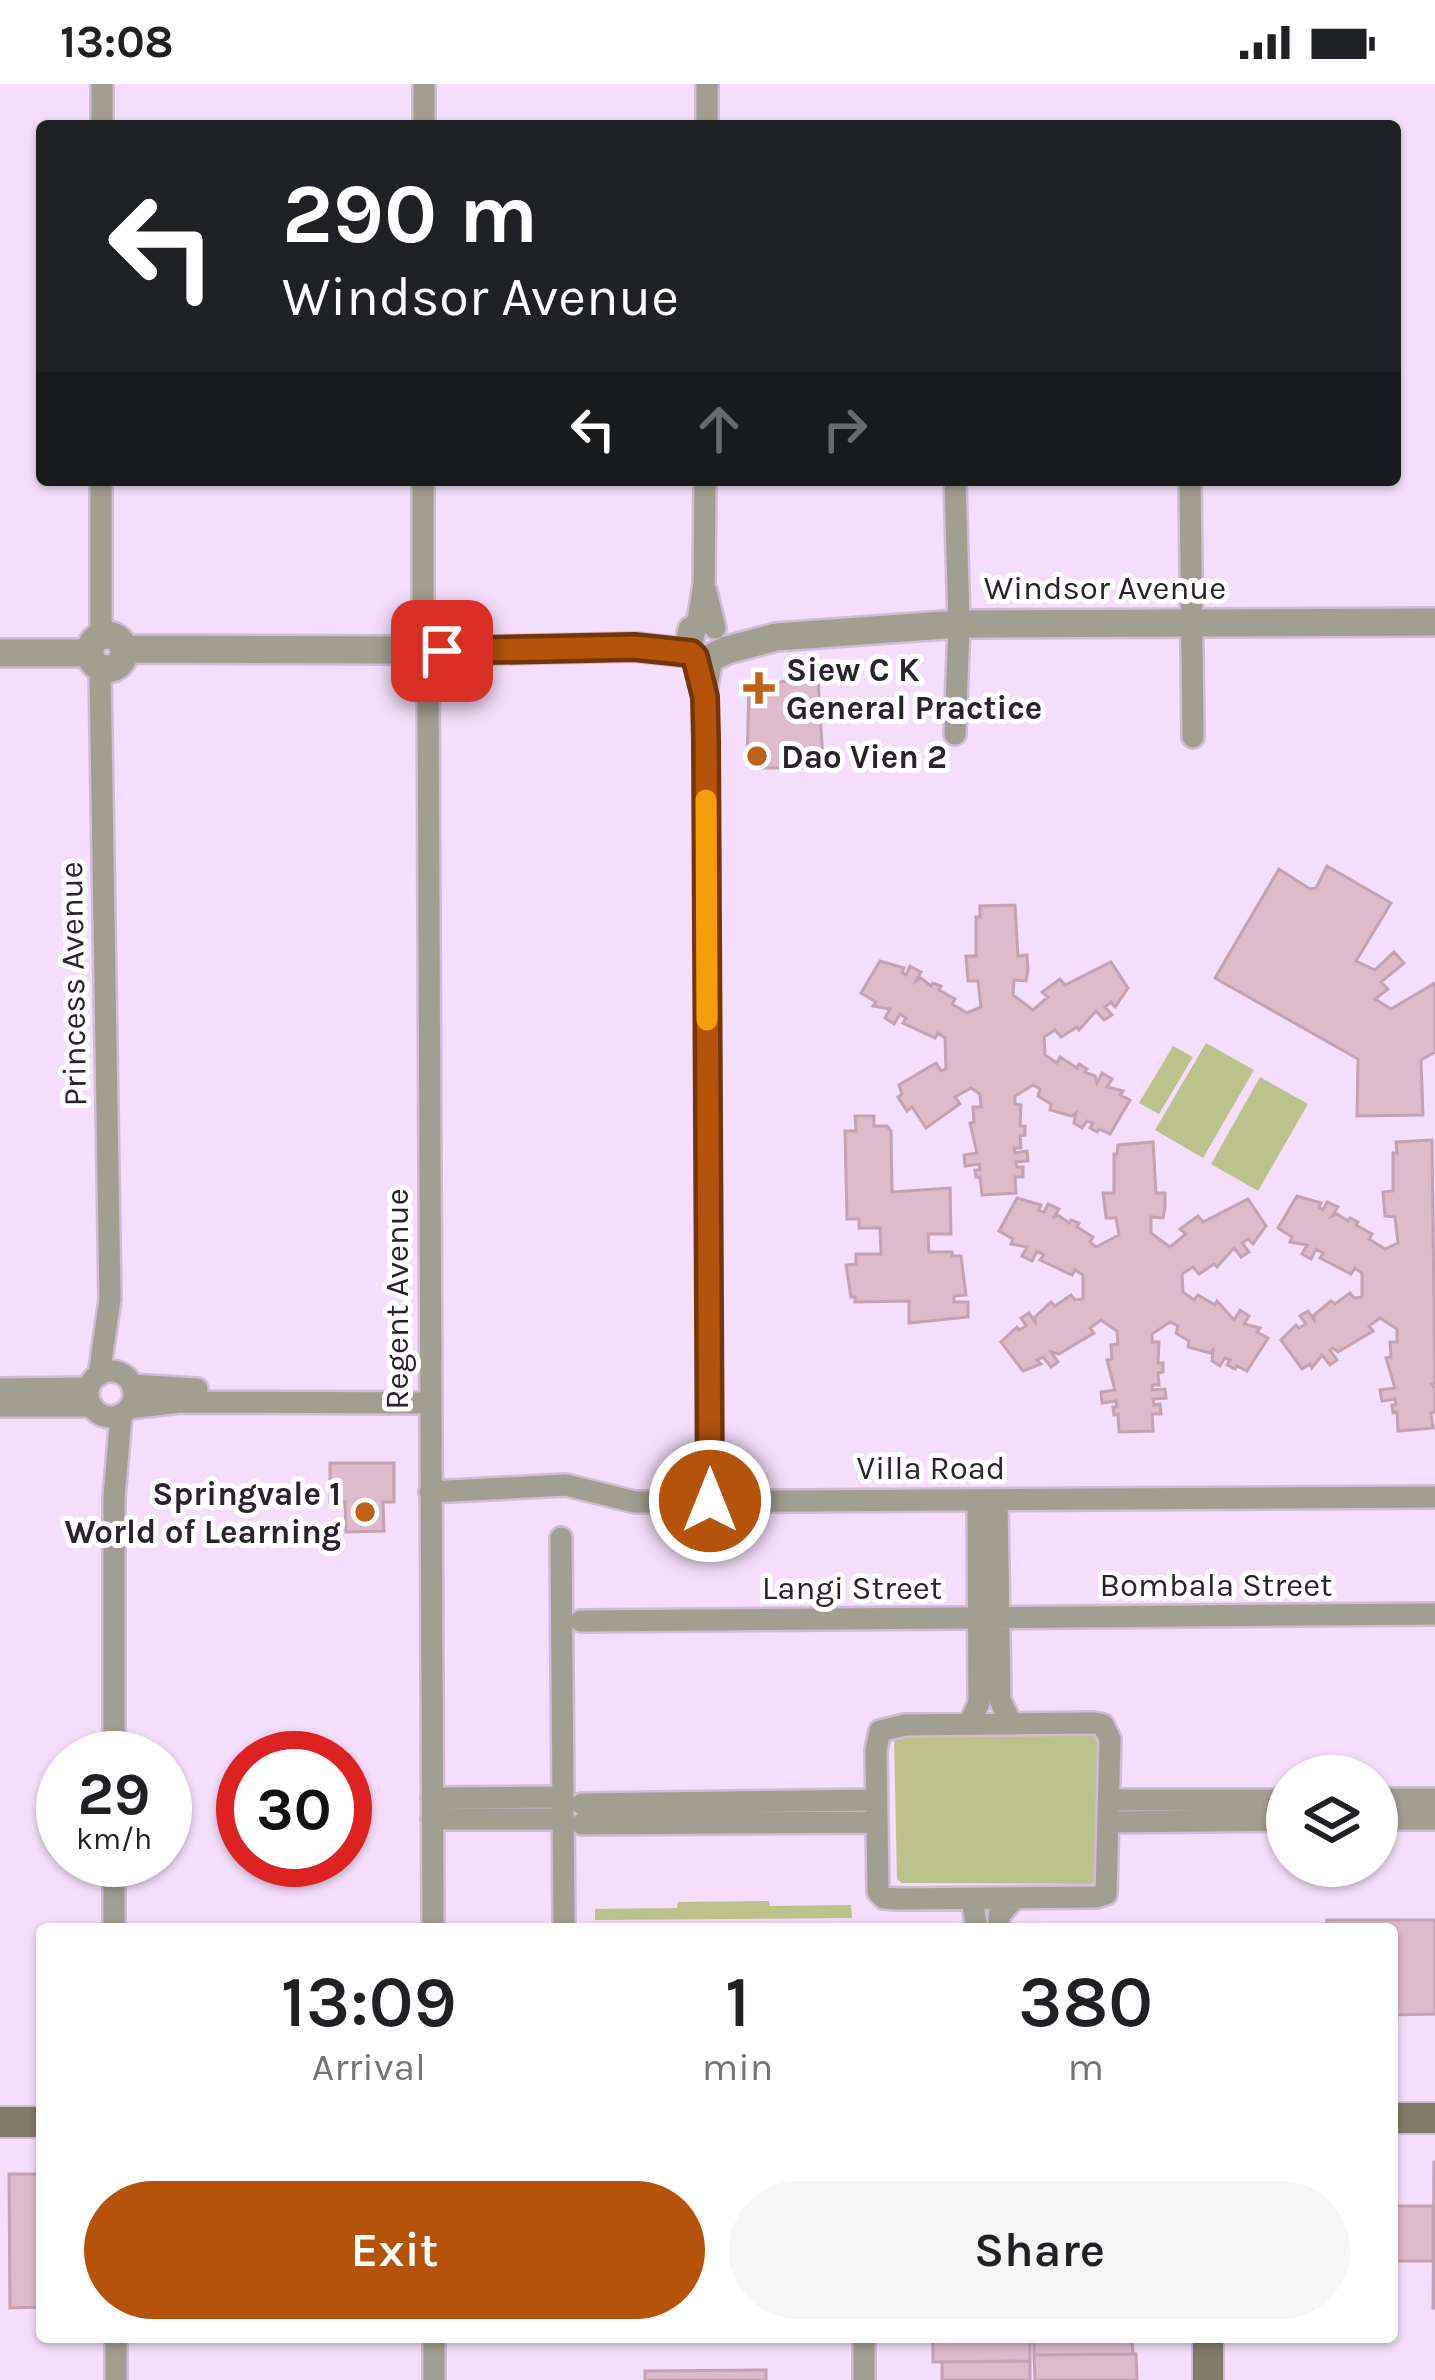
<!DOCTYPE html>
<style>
:root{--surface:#fff;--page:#f6f6f6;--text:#202124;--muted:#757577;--accent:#b45309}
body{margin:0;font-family:Karla,sans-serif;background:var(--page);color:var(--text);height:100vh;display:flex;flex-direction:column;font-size:45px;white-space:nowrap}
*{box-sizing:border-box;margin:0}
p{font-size:39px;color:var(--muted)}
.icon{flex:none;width:66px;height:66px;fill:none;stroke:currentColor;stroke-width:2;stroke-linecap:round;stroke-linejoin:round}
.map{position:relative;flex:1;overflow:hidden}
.sheet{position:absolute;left:36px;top:1839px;width:1362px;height:420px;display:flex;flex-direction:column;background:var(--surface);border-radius:12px;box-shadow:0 3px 9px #0004}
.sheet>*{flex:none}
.banner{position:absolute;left:36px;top:36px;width:1365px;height:366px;border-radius:12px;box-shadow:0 3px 9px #0004;background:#202124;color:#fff;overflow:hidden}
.buttons{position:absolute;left:1266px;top:1671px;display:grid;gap:24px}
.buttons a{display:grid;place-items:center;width:132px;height:132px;border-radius:50%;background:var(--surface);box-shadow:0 3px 9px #0004;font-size:60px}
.speed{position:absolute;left:36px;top:1647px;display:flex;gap:24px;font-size:60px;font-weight:700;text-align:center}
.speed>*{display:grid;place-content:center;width:156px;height:156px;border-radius:50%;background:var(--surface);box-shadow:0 3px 9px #0004;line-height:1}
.speed small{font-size:30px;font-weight:400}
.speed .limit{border:18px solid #d22;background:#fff;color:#111}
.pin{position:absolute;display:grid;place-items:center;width:102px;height:102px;color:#fff;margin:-51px;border-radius:24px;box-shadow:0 6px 18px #0006}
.me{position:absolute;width:132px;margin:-66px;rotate:0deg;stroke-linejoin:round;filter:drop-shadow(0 0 9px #0008)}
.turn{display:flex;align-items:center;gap:42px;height:252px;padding:0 48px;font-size:54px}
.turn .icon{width:156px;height:156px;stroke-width:2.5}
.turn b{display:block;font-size:84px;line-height:102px}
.lanes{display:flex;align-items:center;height:114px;padding:0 48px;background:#0003;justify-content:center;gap:60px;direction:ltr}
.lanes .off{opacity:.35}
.eta{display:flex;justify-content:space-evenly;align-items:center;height:204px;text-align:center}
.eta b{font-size:72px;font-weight:600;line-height:84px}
.primary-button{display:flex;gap:24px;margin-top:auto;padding:24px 48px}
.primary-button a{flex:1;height:138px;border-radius:72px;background:var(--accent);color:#fff;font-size:48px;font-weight:600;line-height:138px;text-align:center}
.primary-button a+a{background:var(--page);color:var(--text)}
.status{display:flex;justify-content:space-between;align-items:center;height:84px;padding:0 60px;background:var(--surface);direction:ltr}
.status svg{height:33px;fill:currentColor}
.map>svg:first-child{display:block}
</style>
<div class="status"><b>13:08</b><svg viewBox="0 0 49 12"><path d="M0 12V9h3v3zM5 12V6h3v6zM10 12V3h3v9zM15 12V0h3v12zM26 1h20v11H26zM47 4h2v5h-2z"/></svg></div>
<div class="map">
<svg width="1435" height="2296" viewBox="0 0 1435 2296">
<rect width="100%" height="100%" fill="#f5defb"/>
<path fill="#bcc28c" d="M1206 959 1254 986 1203 1074 1155 1046Z
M1173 962 1193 973 1159 1030 1139 1019Z
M1260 993 1308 1020 1258 1107 1211 1080Z
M904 1646H1098L1106 1655 1105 1795 1091 1800 902 1799 897 1795 894 1652Z
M769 1817 770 1822 851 1821 852 1834 595 1836V1825L677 1824 678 1818Z"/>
<path fill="#debbcb" stroke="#c4a2b1" stroke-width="3" d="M818 594 823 676 817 684H756L747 679 749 601Z
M1327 782 1391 819 1356 877 1375 886 1394 868 1404 879 1381 898 1388 905 1375 915 1391 925 1435 899V968L1421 976 1423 1031 1357 1032 1358 975 1215 894 1279 785 1310 805 1316 804Z
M1015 821 1018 872 1027 871 1028 886 1026 897 1014 896 1013 911 1033 926 1048 913 1042 908 1060 895 1065 901 1111 878 1128 904 1115 923 1111 918 1105 923 1112 931 1104 936 1096 927 1079 946 1077 943 1061 953 1055 946 1044 953 1045 971 1057 979 1060 973 1077 984 1079 980 1087 985 1085 988 1095 992 1097 999 1102 989 1112 995 1107 1003 1123 1007 1120 1011 1130 1016 1110 1050 1099 1045 1097 1048 1090 1044 1093 1039 1087 1037 1082 1044 1074 1039 1076 1029 1072 1032 1050 1026 1051 1020 1038 1012 1040 1005 1033 1001 1015 1012V1020L1021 1021 1020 1042H1025V1051L1020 1052 1021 1064H1014L1015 1069 1027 1067 1028 1077 1016 1078 1017 1083H1023V1093H1015L1016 1109 982 1111 980 1093H976L975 1086H980L979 1080 965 1082 964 1071 977 1069 970 1039 974 1038 973 1023H981L980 1010 971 1004 955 1013 960 1020 926 1044 912 1023 907 1027 898 1013 902 1010 899 1001 936 979 941 987 946 985 945 954 938 949 935 954 903 939 906 934 900 930 894 940 885 934 890 925 873 922 876 918 861 909 880 877 904 884 902 888 906 891 910 882 921 888 916 897 921 894 931 902 933 899 941 902 939 906 955 915 952 920 967 929 981 923 978 897H968L966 872H976V833H980V822Z
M855 1032H874V1042H887L891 1047 892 1108 950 1104 951 1150H928L929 1168H952V1172H961L966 1211 954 1212V1218H968V1233L909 1239V1217L855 1218V1213H851L846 1181 856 1180V1170H881L880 1144H859V1135H847L845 1047H856Z
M1432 1056 1435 1299 1431 1300 1435 1304V1328L1431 1329 1433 1344 1398 1347 1397 1328 1393 1329 1392 1321H1396L1395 1315 1382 1317 1380 1306 1395 1304 1386 1274 1391 1273 1390 1258H1397V1245L1380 1234 1369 1242 1373 1247 1338 1268 1333 1264 1330 1266 1337 1276 1330 1281 1322 1271 1312 1284 1310 1280 1302 1285 1281 1256 1296 1241 1299 1244 1306 1240 1300 1232 1308 1227 1314 1236V1231L1331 1217 1335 1220 1350 1209 1354 1214 1362 1213V1189L1355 1184 1351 1190 1320 1174 1323 1169 1316 1165 1311 1175 1302 1170 1307 1161 1290 1158 1292 1153 1278 1144 1297 1112 1321 1119 1319 1123 1323 1126 1327 1118 1338 1123 1332 1132 1337 1130 1348 1137 1350 1134 1358 1138 1356 1141 1372 1150 1369 1155 1385 1165 1398 1159 1395 1133 1385 1132 1383 1108 1393 1107V1069H1397L1396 1058Z
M1153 1058 1156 1109H1165V1123L1163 1134 1151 1133V1149L1170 1163 1186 1150 1180 1145 1198 1132 1203 1138 1248 1115 1266 1142 1253 1160 1248 1155 1242 1159 1249 1168 1241 1173 1234 1164 1217 1183 1214 1180 1199 1190 1193 1183 1182 1190 1183 1208 1194 1216 1198 1211 1215 1221 1217 1217 1234 1236 1240 1226 1249 1232 1244 1240 1260 1244 1257 1248 1268 1254 1247 1287 1237 1282 1235 1285 1227 1281 1230 1276 1225 1274 1220 1282 1212 1277 1213 1266 1210 1269 1188 1263 1189 1257 1176 1249 1178 1242 1170 1238 1152 1250V1258H1159L1158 1279H1163V1288L1158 1289 1159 1301H1152V1306L1165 1305 1166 1314 1153 1315 1154 1321 1160 1320 1161 1330H1152L1153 1347 1119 1348 1118 1330 1114 1331 1113 1323H1117L1116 1317 1102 1319 1101 1308 1115 1306 1107 1276 1112 1275 1111 1261 1118 1260 1117 1247 1101 1236 1090 1244 1094 1249 1059 1270 1051 1268 1058 1278 1051 1283 1043 1273 1037 1276 1041 1280 1023 1287 1001 1258 1017 1243 1019 1246 1026 1242 1021 1234 1029 1229 1035 1238V1233L1051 1218 1055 1222 1071 1211 1075 1216 1083 1215V1191L1075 1186 1072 1191 1040 1176 1044 1171 1037 1167 1032 1177 1022 1172 1027 1163 1011 1160 1013 1155 999 1147 1017 1114 1041 1121 1039 1126 1044 1128 1048 1120 1059 1125 1053 1134 1058 1131 1069 1139 1071 1136 1079 1139 1077 1143 1093 1153 1090 1158 1096 1163 1119 1151 1116 1134H1106L1103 1109H1114V1070H1117L1118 1061Z
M330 1379H394V1418H383L384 1447 346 1448 345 1418H330Z
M1327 1836H1435V1930L1392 1931V1845H1327Z
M1434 2078H1435V2224H1433Z
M9 2090H42V2223L10 2224Z
M1392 2122H1433V2177H1392Z
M933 2253H1030V2277L933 2278Z
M1034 2253H1132L1133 2270 1034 2271Z
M1136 2270 1137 2296H1035L1034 2271Z
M1030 2277V2296H942V2278Z
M766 2286V2296H645V2287Z"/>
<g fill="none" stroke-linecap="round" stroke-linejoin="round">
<g stroke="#d1bcd6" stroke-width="26">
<path id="minor" d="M102 42V0
M424 42V0
M707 42V0
M955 396 959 540 955 650
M1190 396 1193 653
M706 507 715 544
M697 543 704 500 705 396
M101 551V396
M423 551V396
M428 584 433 1845
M88 1310a23 23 0 1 1 46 0a23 23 0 1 1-46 0Z
M99 1291 110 1215 100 584
M132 1301 197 1305
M0 1305 89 1304
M0 1322H92
M129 1324 180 1318 429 1319
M430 1408 566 1401 635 1418 1435 1413
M997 1416 1000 1616 1011 1639
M710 1417 705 613 712 575
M561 1454 564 1845
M581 1537 1435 1530
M1094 1639 1103 1641 1110 1655 1106 1810 1096 1813 898 1815 884 1814 878 1808 876 1666 880 1647 905 1641Z
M969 1640 979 1619 978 1416
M114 1674V1414L121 1331
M432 1714 562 1713
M1377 1715H1435
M1109 1716H1287
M582 1720 875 1716
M432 1735H562
M1377 1735H1435
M1109 1738 1287 1736
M582 1740 875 1738
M114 1776V1845
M972 1815 977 1845
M999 1845V1831L1014 1815
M116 2253V2296
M434 2253V2296
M864 2253V2296"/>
</g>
<g stroke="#d1bcd6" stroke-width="32">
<path id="tertiary" d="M692 546 688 565 695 573 706 576 727 566 776 553 959 540 1435 538
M90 568a17 17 0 1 1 34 0a17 17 0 1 1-34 0Z
M408 568a17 17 0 1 1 34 0a17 17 0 1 1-34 0Z
M124 565 408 566
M442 567 635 563 691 569
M0 569H89"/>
</g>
<g stroke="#d1bcd6" stroke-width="34">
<path id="secondary" d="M1392 2034H1435
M0 2038H42
M1208 2253V2296"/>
</g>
<use href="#minor" stroke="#a29e91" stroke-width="21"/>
<use href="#tertiary" stroke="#a29e91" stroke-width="27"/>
<use href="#secondary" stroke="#817b67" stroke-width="30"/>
</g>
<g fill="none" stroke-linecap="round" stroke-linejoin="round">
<g stroke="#753606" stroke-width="30">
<path id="route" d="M442 567 634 563 691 569 695 573 705 613 706 656 710 1417"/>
</g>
<use href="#route" stroke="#b45309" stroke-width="21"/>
<path stroke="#f59e0b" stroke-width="21" d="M706 716 707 936"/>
</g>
<g fill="#bf6117" stroke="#fff" stroke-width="4.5">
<path d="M753 586h12v12h12v12h-12v12h-12v-12h-12v-12h12z"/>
<circle cx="757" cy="672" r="12"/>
<circle cx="365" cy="1428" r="12"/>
</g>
<g text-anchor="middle" stroke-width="10" stroke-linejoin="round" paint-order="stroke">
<g font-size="33" fill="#2b222d" stroke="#fff">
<text x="1105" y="515">Windsor Avenue</text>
<text transform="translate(72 900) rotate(-91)" y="12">Princess Avenue</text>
<text transform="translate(396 1215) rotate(-90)" y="12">Regent Avenue</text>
<text x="931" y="1395">Villa Road</text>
<text x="1216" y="1512">Bombala Street</text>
<text x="852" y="1515">Langi Street</text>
</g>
<g font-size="33" font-weight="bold" fill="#2b222d" stroke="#fff" text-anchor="start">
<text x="786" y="597">Siew C K<tspan x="786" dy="38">General Practice</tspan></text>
<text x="781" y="684">Dao Vien 2</text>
<text x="341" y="1421" text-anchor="end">Springvale 1<tspan x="341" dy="38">World of Learning</tspan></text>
</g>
</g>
</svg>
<div class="buttons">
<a><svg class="icon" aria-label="layers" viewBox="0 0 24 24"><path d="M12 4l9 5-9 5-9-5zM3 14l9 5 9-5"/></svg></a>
</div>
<div class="speed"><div>29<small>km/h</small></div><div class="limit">30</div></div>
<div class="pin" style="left:442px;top:567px;background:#d93025"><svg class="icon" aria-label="arrive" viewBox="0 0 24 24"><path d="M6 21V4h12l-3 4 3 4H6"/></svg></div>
<svg class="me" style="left:710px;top:1417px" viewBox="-20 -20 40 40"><circle r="17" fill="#b45309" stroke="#fff" stroke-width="3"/><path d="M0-11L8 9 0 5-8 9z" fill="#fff"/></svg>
<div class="banner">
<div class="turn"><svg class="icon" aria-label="left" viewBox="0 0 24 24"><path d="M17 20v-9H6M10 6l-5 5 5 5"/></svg><div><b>290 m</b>Windsor Avenue</div></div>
<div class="lanes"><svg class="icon" aria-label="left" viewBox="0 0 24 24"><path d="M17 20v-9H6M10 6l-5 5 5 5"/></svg><svg class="icon off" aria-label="ahead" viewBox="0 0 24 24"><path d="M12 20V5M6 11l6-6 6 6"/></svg><svg class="icon off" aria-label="right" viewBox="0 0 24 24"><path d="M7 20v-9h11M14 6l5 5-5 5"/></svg></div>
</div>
<section class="sheet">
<div class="eta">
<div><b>13:09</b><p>Arrival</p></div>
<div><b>1</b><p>min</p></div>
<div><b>380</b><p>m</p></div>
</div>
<div class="primary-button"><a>Exit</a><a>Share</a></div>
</section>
</div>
